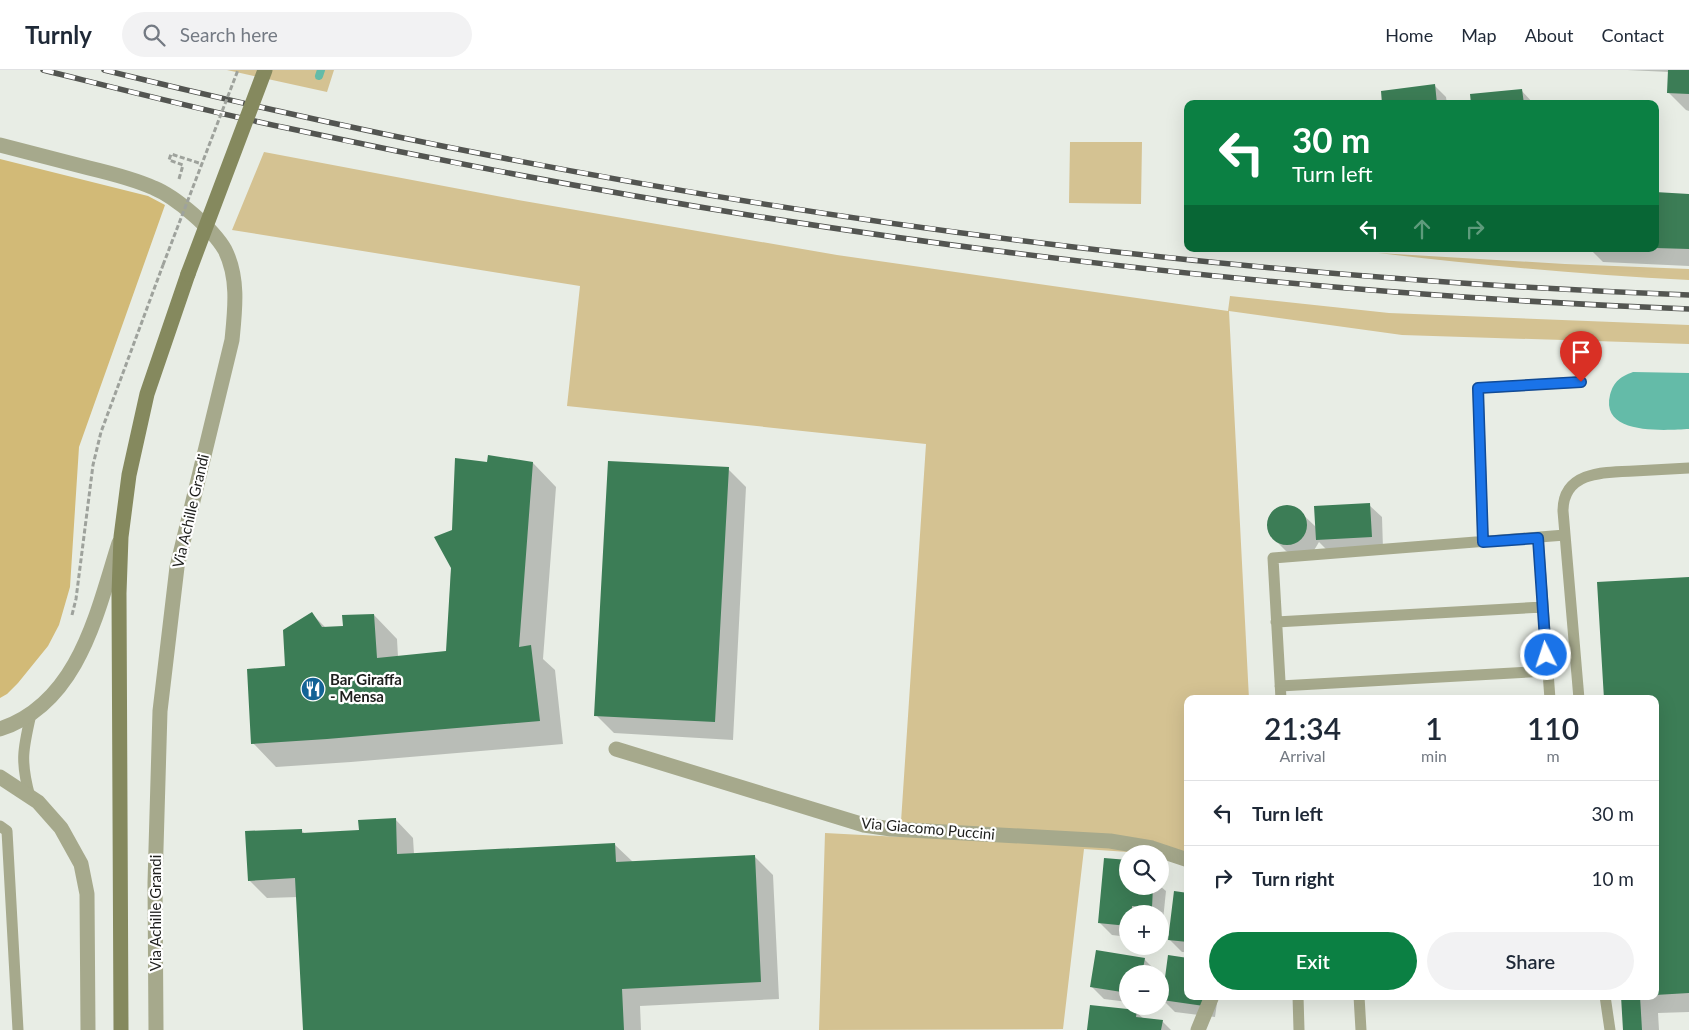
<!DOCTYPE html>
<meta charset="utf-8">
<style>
:root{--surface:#fff;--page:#f2f2f3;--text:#1f2937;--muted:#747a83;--line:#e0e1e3;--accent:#0b8043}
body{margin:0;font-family:Lato,sans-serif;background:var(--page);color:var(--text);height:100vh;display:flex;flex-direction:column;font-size:19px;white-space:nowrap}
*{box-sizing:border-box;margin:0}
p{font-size:16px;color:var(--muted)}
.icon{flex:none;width:28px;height:28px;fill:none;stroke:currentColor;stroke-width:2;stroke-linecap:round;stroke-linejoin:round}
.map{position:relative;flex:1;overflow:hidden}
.panel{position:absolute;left:1184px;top:625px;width:475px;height:305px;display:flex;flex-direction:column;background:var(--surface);border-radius:10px;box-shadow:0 5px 20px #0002}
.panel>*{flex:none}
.hud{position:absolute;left:1184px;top:30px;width:475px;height:152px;border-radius:10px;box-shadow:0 5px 20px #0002;background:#0b8043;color:#fff;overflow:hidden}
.buttons{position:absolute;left:1119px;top:775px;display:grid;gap:10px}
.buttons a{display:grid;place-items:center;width:50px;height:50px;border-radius:50%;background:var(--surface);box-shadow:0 5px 20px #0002;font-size:25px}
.pin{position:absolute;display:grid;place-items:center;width:42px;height:42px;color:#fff;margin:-51px -21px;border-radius:50% 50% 50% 0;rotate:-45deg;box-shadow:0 0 5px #0007}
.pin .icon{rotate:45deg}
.me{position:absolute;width:55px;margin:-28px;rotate:356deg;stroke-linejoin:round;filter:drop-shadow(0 0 4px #0008)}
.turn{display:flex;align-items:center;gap:18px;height:105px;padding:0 25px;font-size:22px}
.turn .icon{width:65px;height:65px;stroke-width:2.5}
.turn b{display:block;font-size:35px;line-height:42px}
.lanes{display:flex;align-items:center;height:48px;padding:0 25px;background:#0003;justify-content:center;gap:25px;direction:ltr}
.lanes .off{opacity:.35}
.eta{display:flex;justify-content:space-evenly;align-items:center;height:85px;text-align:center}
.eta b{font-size:30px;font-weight:600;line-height:35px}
.cta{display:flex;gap:10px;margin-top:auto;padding:10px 25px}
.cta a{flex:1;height:58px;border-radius:30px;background:var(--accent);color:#fff;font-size:20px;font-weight:600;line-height:58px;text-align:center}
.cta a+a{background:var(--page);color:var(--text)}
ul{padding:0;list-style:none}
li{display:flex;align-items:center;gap:15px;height:65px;padding:0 25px;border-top:1px solid var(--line)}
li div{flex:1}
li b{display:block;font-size:19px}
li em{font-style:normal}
header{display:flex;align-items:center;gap:30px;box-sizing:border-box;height:70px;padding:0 25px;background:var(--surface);border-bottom:1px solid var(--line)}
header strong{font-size:24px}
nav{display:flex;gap:28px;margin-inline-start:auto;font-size:18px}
.search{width:350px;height:45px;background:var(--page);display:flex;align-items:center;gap:12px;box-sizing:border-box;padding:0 18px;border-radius:28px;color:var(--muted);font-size:19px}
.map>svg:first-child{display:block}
</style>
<header>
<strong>Turnly</strong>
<div class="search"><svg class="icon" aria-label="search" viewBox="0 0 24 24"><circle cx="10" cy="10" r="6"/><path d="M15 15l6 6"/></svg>Search here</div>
<nav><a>Home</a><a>Map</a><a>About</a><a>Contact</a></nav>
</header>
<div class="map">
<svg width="1689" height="960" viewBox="0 0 1689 960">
<rect width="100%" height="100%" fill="#e8ede5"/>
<path fill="#d4c292" d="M227 0H334L327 22Z
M1070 72H1142L1141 134 1069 133Z
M264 82 518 130 837 185 1228 241 1230 226 1389 243 1689 255V274L1402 265 1229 241 1249 629H1188L1187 786 1084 779 1063 959 819 960 825 763 900 767 926 374 567 336 580 216 232 160Z
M1378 183 1565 194 1689 199V210C1585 205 1482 195 1378 183Z"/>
<path fill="#d2ba77" d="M0 89 148 126 165 135 79 377 70 517 59 555 48 576 18 613 7 624 0 628Z"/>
<path fill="#64bba8" d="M1633 302 1689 303V359C1666 360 1600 366 1610 325 1614 311 1620 307 1633 302Z"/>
<path fill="#0003" d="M1627 0H1689V41L1686 40 1668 22 1669 2Z
M1434 15 1446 27 1447 34H1384Z
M1521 20 1534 34H1472Z
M1655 124 1689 125V196L1603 192 1590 179H1655Z
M533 393 556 417 543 589 555 600 563 674 351 692 276 697 253 673 312 544 326 558 344 557 374 545 397 569 398 587 447 582 453 461 488 394Z
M728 399 746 417 733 670 614 663 596 645Z
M1369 435 1382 447 1383 479 1329 482 1319 472 1313 482 1297 487 1286 481 1273 468 1269 461V449L1274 441 1282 437 1288 436 1297 439 1316 457Z
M1689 508V942L1658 943 1659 960H1624L1622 926H1655V629Z
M395 749 413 768 414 784 614 774 633 792 755 787 773 805 779 929 640 936 641 960H304L298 827 267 828 249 810 301 760 305 764 360 761Z
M1128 816H1160L1166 821 1163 850 1160 849V844H1128V867L1112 865 1100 853Z
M1188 824V882H1182L1169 869Z
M1144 889 1156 901V904H1128V932L1104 929 1092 917Z
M1188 926H1218L1215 947 1175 942 1163 930Z
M1136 942 1144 949 1162 951 1171 960H1089Z"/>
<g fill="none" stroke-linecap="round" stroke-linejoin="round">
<path stroke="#64bba8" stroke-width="8" d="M319 6 321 0"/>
</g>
<path fill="#3c7d56" d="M1668 0H1689V24L1667 23Z
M1435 14 1437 34H1382L1381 21Z
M1522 19 1524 34H1471L1470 24Z
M1655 122 1689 124V179L1655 178Z
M488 385 533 392 519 577 531 575 540 651 327 669 251 674 247 599 285 596 283 560 312 542 322 557 343 556 342 545 374 544 377 588 446 581 451 498 434 467 452 460 455 388 487 392Z
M608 391 729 397 715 652 594 646Z
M1370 433 1372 467 1316 470 1314 436Z
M1267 455a20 20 0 1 1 40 0a20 20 0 1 1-40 0Z
M1689 507V923L1655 925V629H1604L1597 512Z
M396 748 397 784 615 773 616 792 755 785 761 912 622 919 624 960H303L295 808 248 811 245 761 302 759V763L359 760 358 750Z
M1104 788 1128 790V816H1153L1152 838 1132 836V844H1128V856L1098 853Z
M1174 821 1188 823V872L1168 870Z
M1096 880 1145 888 1142 904H1128V923L1090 917Z
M1168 885 1188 888V926H1205L1204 936 1162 930Z
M1621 926H1640L1642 960H1623Z
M1090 935 1137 940 1136 947 1163 950 1161 960H1087Z"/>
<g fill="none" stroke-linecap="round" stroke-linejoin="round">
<path stroke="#9ea29c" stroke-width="3" stroke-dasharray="5 2.5" stroke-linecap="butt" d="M179 109 183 95 169 90 171 84 202 94
M72 545 76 529 93 395 101 362 163 195"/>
<path stroke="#a6a98c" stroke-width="11" d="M1538 468 1550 629
M1483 472 1478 318 1581 312
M1276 552 1543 537
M1280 616 1548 601
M1281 629 1273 488 1565 465
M1579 629 1563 441C1563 401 1605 402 1634 401 1653 400 1671 399 1689 398
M30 727C20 691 23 679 31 644
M0 756 7 761 18 960
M1298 926 1299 960
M1359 926 1361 960
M1605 926 1610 960"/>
<path stroke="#a6a98c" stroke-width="15" d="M0 75C30 83 59 90 89 98 110 103 134 109 154 118 176 127 213 159 225 180 239 208 235 240 232 270L177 497 160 641 155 813 156 960
M0 659C79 633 97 542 119 473
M616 679 864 755 891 759 1110 771 1152 778 1188 790
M0 707 38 732 61 758 81 794 87 824 88 960
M1198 960 1212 926"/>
<path stroke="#85895e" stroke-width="15" d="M121 960 119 523 121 467 129 405 147 324 188 204"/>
<g stroke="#535551" stroke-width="5.5">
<path id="rail" d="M43 0C124 20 206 41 287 58 749 158 1217 221 1689 239
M104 0C622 128 1155 205 1689 225"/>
</g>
<use href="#rail" stroke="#fff" stroke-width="4" stroke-dasharray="11" stroke-linecap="butt"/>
<path stroke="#9ea29c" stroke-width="3" stroke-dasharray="5 2.5" stroke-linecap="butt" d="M163 195 238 0"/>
<path stroke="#85895e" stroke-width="15" d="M188 204 265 0"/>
</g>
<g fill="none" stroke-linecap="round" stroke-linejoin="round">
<g stroke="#114b97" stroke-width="12">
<path id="route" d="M1546 585 1538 468 1483 472 1478 318 1581 312"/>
</g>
<use href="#route" stroke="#1a73e8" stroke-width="9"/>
</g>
<defs>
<g id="restaurant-disc" transform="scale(1.25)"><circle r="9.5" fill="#136395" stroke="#fff"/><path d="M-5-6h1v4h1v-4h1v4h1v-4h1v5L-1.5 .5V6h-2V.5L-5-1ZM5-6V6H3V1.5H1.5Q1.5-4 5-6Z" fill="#fff"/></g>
</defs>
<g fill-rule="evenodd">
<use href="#restaurant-disc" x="313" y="619"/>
</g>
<g text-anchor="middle" stroke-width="4.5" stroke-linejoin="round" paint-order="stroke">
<g font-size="15" fill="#1e1f1d" stroke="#fff">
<text transform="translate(191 441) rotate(-77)" y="5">Via Achille Grandi</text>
<text transform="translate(928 759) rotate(5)" y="5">Via Giacomo Puccini</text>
<text transform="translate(156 843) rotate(-90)" y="5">Via Achille Grandi</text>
</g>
<g font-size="15" font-weight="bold" fill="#1e1f1d" stroke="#fff" text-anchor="start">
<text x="330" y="615">Bar Giraffa<tspan x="330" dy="17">- Mensa</tspan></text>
</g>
</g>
</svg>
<div class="buttons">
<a><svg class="icon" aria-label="search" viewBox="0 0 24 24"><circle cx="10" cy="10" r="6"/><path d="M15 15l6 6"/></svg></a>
<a>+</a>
<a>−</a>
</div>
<div class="pin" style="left:1581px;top:312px;background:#d93025"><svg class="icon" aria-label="arrive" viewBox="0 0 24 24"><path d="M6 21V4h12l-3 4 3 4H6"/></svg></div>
<svg class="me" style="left:1546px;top:585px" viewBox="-20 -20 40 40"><circle r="17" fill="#1a73e8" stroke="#fff" stroke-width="3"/><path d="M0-11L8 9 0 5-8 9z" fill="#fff"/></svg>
<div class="hud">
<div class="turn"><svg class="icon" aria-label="left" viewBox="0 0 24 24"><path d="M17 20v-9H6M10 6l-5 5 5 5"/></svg><div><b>30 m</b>Turn left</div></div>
<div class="lanes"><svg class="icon" aria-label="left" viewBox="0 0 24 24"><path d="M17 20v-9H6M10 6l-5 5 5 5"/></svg><svg class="icon off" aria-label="ahead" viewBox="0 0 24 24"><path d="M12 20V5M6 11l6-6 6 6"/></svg><svg class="icon off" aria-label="right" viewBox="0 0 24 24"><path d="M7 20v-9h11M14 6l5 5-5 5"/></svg></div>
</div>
<section class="panel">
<div class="eta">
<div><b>21:34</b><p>Arrival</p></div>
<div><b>1</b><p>min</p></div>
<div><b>110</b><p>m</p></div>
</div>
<ul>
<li><svg class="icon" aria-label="left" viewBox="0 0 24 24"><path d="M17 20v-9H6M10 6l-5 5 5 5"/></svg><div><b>Turn left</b></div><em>30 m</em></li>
<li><svg class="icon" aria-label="right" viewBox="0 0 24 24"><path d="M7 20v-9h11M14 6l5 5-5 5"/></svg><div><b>Turn right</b></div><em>10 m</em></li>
</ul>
<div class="cta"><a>Exit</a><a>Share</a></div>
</section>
</div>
